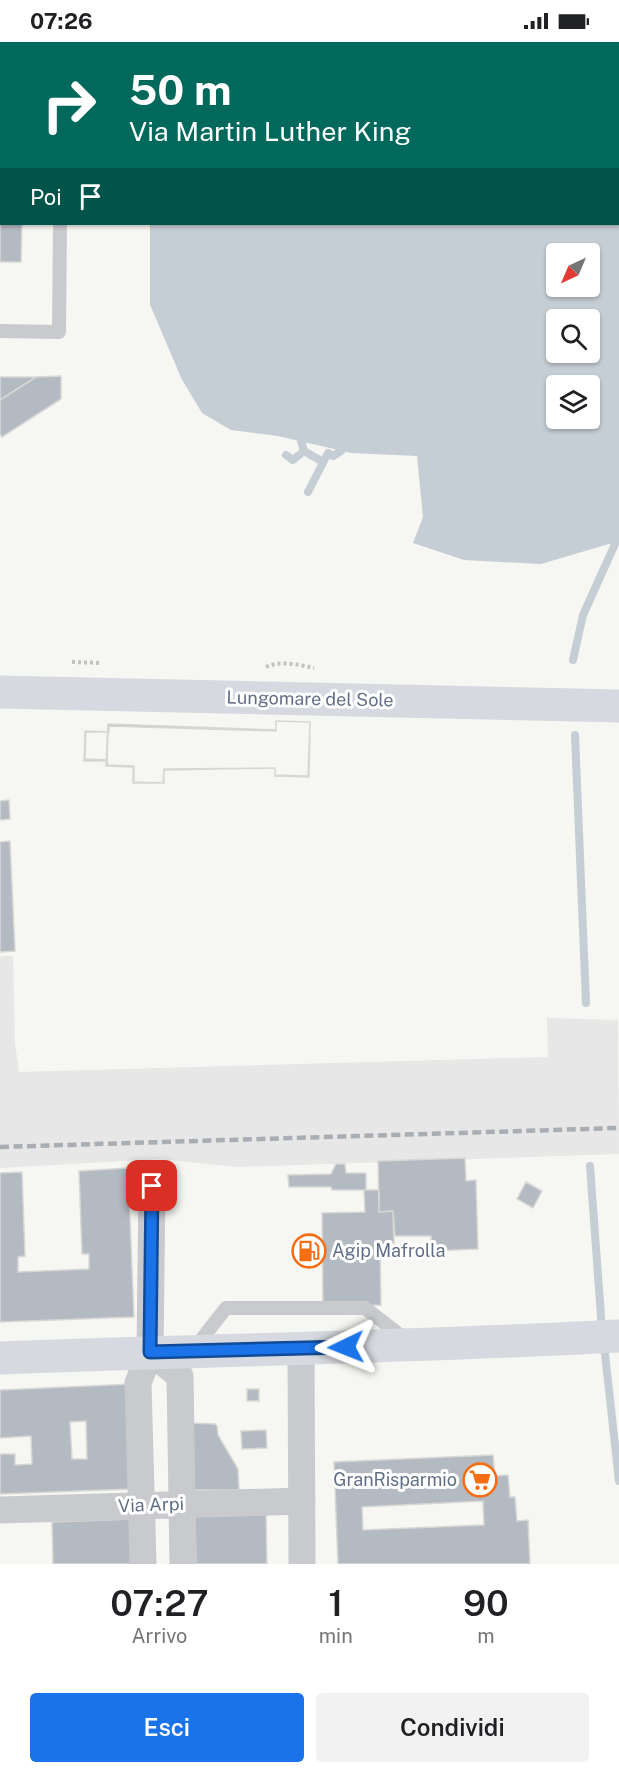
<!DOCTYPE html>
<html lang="it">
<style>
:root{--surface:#fff;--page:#f2f2f2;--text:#202124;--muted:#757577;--accent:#1a73e8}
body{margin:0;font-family:"Public Sans",sans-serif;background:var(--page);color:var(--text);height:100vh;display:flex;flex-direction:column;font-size:22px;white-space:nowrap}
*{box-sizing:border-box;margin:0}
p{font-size:20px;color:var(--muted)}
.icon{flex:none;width:33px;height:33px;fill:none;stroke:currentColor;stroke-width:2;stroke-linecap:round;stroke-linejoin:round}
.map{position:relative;height:1522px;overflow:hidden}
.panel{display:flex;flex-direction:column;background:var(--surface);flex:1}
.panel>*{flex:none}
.guide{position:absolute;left:0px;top:0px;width:620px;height:183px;box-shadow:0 2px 4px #0004;background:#00695c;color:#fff;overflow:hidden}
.needle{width:39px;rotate:224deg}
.fabs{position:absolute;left:546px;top:201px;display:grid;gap:12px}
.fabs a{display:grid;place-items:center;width:54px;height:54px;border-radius:6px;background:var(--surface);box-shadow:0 2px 4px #0004;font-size:30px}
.pin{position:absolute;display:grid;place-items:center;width:51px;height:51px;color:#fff;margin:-26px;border-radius:12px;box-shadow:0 3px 9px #0006}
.me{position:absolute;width:66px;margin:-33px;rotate:268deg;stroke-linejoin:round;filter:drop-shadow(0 0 4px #0008)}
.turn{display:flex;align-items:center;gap:21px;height:126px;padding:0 30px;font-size:27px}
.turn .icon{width:78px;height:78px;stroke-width:2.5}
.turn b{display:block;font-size:42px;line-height:51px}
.then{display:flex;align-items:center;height:57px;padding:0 30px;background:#0003;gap:12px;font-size:22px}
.eta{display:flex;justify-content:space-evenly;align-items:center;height:102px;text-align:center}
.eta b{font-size:36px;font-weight:600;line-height:42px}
.cta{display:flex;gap:12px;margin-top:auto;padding:12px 30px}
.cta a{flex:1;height:69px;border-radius:6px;background:var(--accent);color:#fff;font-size:24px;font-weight:600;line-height:69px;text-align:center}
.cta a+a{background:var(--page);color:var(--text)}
.status{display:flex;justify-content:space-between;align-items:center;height:42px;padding:0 30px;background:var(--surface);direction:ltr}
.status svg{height:16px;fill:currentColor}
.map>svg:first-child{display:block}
</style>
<div class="status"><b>07:26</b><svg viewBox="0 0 49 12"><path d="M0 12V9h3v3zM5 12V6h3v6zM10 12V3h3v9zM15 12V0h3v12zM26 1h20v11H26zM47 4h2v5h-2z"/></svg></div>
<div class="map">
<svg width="619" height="1522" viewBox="0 0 619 1522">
<rect width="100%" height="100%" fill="#f6f6f2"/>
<path fill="#e6e7e6" d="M0 914H13L15 1001 19 1030 548 1015 547 976 618 978 619 1112 237 1125 160 1117 0 1126Z"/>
<path fill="#c6ced5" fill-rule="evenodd" d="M150 0H619V499L541 522 464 518 413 501 423 475 417 414 351 411 278 394 231 388 202 371 181 336 150 263V182H618V2ZM556 212H590V244H556ZM556 278H590V310H556ZM556 344H590V376H556Z"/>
<path fill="#f6f6f2" d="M147 182H150V263L181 336 201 371 199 373 179 337 147 264Z"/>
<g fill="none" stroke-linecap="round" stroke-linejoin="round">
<path stroke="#c6ced5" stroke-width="8" d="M304 409 323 420
M286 413 293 418 304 409 301 399
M308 450 328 411 333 414 341 409
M573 618 583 573 616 500
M575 693 586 961
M590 1124 602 1288
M604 1303 619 1439"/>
</g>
<path fill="#b4bac1" stroke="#d7d8d5" stroke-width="1.5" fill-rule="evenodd" d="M0 0H22L2 2V182H22L21 220H0Z
M61 334V357L2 395 0 392V358L36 335Z
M0 335H36L0 358Z
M276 679 310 680 308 734 275 733V726L164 727 163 741 134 740V724L108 723 107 718 85 717 86 690H109V684L276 689Z
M276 679 310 680 309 735 275 734V726L164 728V741H133V725L106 724 108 682 276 688Z
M85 689 108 690 107 719H84Z
M9 758 10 777 0 778V759Z
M10 799 15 909 0 910V800Z
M465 1116 466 1139 476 1138 478 1207 431 1209V1194H395L393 1169 379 1170 378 1119Z
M336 1122H345L346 1131H366V1148H379V1170L393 1169 394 1202 380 1203 381 1263 323 1264 322 1171 365 1170 364 1148H332L331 1145H289L288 1133 331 1132Z
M128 1126 134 1275 0 1280V1131L22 1130 25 1214 18 1215V1230L89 1227V1212H82L79 1129Z
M526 1140 542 1149 533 1166 517 1157Z
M133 1342 131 1447 0 1452V1412H15V1423L32 1422 31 1394 0 1396V1348ZM86 1379 87 1417H72L70 1380Z
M247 1347H259V1359H247Z
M192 1381 215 1382 217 1384 218 1393 238 1427 239 1448H192Z
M266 1388 267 1406 242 1407 241 1389Z
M493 1413 495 1434 508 1433 510 1455H515L517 1479 528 1478 530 1522H338L334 1420ZM483 1459 484 1483 363 1488 362 1465Z
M266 1471 267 1522H196L195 1473Z
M134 1477 135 1522H53L52 1480Z"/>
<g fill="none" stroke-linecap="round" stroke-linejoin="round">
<path stroke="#c0c2c4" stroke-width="4" stroke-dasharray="3 3" stroke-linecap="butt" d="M72 620 101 621
M266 625C281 618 300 623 314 626"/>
<path stroke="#c8cace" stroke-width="14" d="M61 2V0
M0 289 59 290 60 182
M194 1307 226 1266H365L405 1297"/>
<path stroke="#c8cace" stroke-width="27" d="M301 1307 302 1522
M150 1310 180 1334 183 1522
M0 1468 302 1459
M143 1522 138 1341 150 1310 152 1144"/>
<path stroke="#d6d9df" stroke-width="33" d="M0 650 619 664
M0 1316C206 1308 413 1305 619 1294"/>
<path stroke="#a9adb4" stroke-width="4.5" stroke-dasharray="9 4.5" stroke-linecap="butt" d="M0 1105 619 1086"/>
</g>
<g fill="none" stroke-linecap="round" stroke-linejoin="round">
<g stroke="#114b97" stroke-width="15">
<path id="route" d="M152 1144 150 1310 346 1305"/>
</g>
<use href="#route" stroke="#1a73e8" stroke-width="10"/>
</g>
<defs>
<g id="fuel-ring" transform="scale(1.725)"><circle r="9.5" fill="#fff" stroke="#f56e14" stroke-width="1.5"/><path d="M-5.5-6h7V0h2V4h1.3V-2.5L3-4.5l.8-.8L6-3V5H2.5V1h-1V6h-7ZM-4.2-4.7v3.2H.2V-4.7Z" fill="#f56e14"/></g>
<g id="supermarket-ring" transform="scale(1.725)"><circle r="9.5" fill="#fff" stroke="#f56e14" stroke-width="1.5"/><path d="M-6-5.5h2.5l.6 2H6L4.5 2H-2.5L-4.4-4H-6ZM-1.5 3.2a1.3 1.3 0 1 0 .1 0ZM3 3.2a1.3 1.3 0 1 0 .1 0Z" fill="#f56e14"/></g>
</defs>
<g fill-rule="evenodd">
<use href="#fuel-ring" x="309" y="1209"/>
<use href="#supermarket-ring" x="480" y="1438"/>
</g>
<g text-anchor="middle" stroke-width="6" stroke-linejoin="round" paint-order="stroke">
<g font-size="18" fill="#627087" stroke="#fff">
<text transform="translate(310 657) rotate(1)" y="6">Lungomare del Sole</text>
<text transform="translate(151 1463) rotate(-2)" y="6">Via Arpi</text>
</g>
<g font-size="18" fill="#627087" stroke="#fff" text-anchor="start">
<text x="332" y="1215">Agip Mafrolla</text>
<text x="457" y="1444" text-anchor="end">GranRisparmio</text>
</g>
</g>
</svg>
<div class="fabs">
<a><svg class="needle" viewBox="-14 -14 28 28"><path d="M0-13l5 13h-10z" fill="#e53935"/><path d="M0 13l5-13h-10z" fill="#757577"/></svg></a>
<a><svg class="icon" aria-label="search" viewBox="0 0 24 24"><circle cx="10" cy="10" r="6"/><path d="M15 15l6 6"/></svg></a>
<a><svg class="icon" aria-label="layers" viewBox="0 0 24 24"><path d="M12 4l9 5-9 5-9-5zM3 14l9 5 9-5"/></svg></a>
</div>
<div class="pin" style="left:152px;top:1144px;background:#d93025"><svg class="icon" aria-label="arrive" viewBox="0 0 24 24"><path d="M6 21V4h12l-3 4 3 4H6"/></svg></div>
<svg class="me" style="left:346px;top:1305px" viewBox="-20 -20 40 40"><path d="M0-17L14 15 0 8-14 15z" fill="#1a73e8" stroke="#fff" stroke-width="4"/></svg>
<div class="guide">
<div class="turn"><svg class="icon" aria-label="right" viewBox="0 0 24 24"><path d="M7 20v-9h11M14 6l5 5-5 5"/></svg><div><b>50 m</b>Via Martin Luther King</div></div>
<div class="then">Poi<svg class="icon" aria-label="arrive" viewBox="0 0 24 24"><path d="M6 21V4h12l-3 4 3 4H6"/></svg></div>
</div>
</div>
<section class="panel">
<div class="eta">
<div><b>07:27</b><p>Arrivo</p></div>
<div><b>1</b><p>min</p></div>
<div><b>90</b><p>m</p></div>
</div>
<div class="cta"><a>Esci</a><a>Condividi</a></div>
</section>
